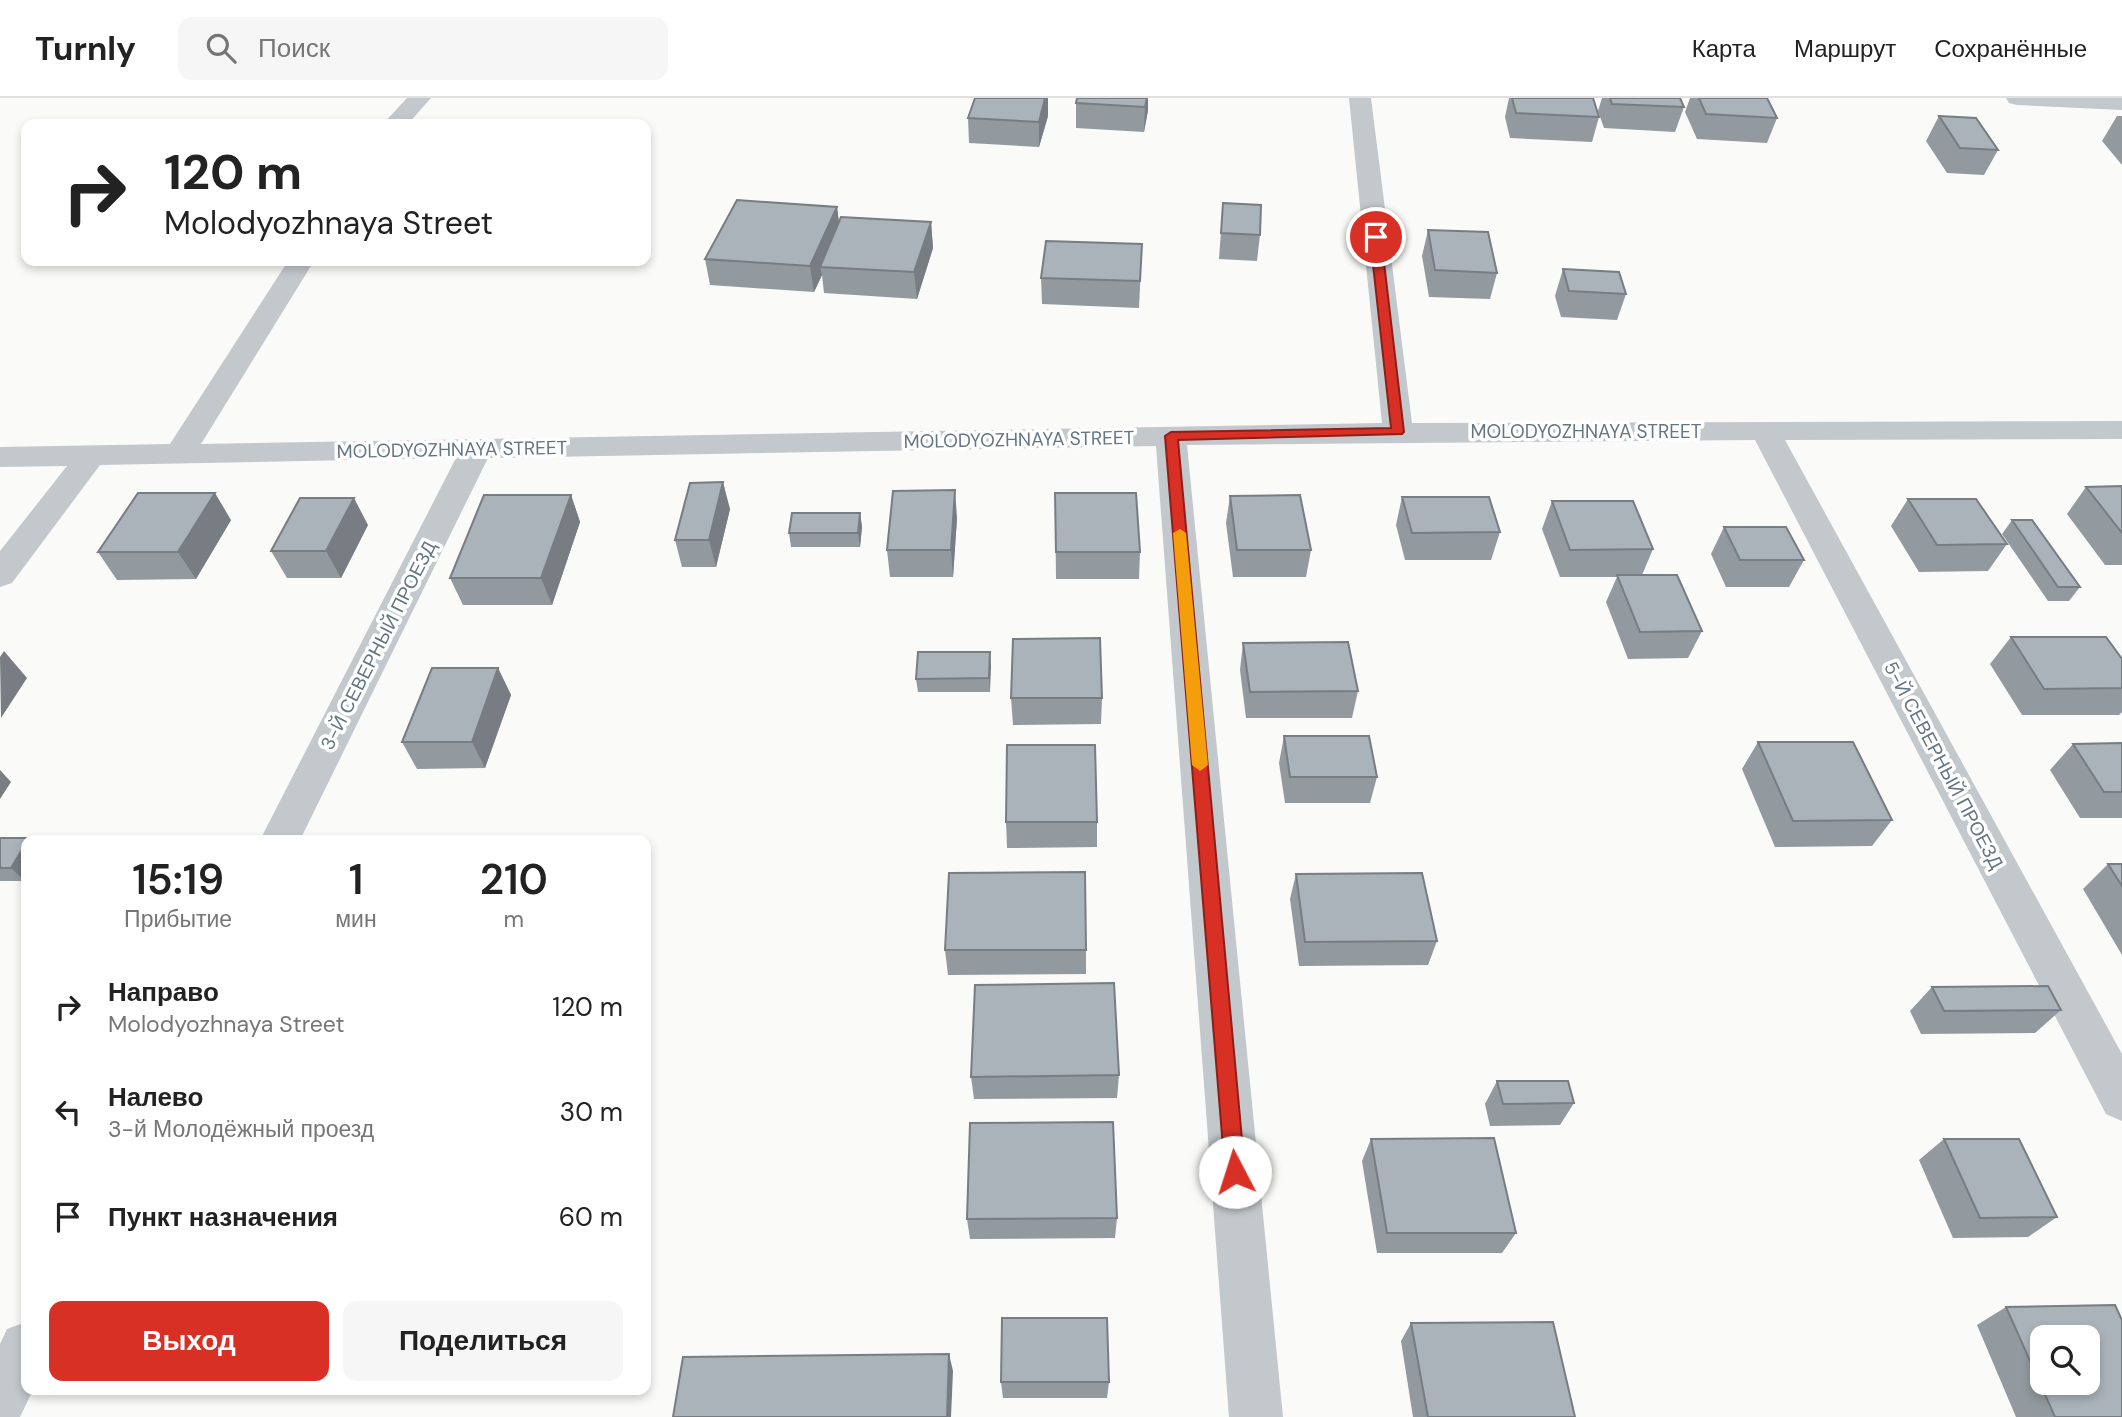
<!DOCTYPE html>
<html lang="ru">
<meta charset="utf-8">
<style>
:root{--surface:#fff;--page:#f6f6f6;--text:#222;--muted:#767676;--line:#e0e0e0;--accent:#d93025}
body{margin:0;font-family:"DM Sans",sans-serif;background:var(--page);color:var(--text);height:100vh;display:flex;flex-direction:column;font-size:26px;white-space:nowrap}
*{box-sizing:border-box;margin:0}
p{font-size:23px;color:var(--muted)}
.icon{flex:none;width:38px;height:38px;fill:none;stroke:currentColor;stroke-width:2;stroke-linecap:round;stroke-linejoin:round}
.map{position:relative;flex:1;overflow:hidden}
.sheet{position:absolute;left:21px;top:737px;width:630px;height:560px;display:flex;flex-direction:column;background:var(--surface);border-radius:14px;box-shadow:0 4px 10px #0003}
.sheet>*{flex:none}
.guide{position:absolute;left:21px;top:21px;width:630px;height:147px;border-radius:14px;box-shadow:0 4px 10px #0003;background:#fff;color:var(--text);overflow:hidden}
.controls{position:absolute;left:2030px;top:1227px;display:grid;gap:14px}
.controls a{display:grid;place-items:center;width:70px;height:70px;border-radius:14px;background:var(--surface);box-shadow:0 4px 10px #0003;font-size:35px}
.pin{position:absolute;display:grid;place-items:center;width:60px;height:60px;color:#fff;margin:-30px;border:4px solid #fff;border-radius:50%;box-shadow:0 2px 7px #0007}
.me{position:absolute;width:77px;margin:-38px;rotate:355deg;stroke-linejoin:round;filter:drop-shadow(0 0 5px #0008)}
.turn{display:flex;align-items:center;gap:24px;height:147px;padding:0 28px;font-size:32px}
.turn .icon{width:91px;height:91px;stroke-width:2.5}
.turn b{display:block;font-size:49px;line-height:60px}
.eta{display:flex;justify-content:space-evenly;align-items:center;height:119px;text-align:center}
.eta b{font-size:42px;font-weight:600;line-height:49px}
.primary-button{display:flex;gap:14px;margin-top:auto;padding:14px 28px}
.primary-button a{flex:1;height:80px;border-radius:14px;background:var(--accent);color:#fff;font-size:28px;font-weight:600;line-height:80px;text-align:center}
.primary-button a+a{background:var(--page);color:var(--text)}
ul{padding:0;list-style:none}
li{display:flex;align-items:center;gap:21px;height:105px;padding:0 28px}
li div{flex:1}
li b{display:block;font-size:26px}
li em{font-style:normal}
header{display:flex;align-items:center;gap:42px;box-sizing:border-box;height:98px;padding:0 35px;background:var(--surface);border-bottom:2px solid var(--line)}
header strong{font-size:33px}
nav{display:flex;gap:38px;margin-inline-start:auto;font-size:24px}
.search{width:490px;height:63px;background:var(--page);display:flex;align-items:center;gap:18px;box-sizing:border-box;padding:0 24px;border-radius:14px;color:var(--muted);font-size:26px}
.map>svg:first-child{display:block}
</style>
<header>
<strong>Turnly</strong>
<div class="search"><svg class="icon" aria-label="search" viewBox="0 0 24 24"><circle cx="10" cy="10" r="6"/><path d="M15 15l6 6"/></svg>Поиск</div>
<nav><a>Карта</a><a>Маршрут</a><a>Сохранённые</a></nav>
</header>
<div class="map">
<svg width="2122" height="1319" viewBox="0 0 2122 1319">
<rect width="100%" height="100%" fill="#fafaf8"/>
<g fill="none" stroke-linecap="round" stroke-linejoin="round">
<path fill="#c3c8cc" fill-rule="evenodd" d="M407 0H431L408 26H383Z
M1349 0H1371L1412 325 2122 323V341L1785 342 2122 956V1023L2106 1016 1755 342 1187 347 1283 1319H1229L1156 348 488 360 300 742H260L456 360 100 367 12 485 0 489V453L67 368 0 369V349L170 346 288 163H314L201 346 1382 325Z
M2006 0H2122V12L2017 7 2009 5Z
M26 1224V1292H33L20 1319H0V1246L7 1231Z"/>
</g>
<path fill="#929a9f" d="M1148 0V12L1144 34 1076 30V5Z
M1509 0H1593L1599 19 1592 44 1510 40 1505 19Z
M1602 0H1680L1684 9 1675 34 1604 30 1598 13Z
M1690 0H1767L1777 20 1767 45 1697 41 1685 14Z
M1048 18 1039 49 969 45 968 20Z
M1939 18 1998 52 1984 77 1947 75 1926 43Z
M2117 18H2122V67L2102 43Z
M1223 105 1260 137 1257 163 1219 161Z
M837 109 839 124H931L933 150 917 201 824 195 822 177 814 194 710 187 705 161Z
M1428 132 1497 175 1490 201 1429 199 1422 158Z
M1142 146 1139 210 1042 206 1041 180Z
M1563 171 1626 196 1617 222 1561 219 1555 198Z
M2122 388V467H2105L2067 416 2086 389Z
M1055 395 1140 454 1139 481H1056Z
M571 397 580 424 552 507H463L450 480Z
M1230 398 1311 452 1306 479H1233L1226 425Z
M1402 399 1500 434 1491 462H1405L1396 427Z
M1908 401 2007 446 1988 473 1919 474 1891 428Z
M1552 403 1653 451 1642 477 1702 533 1688 560 1628 561 1606 504 1617 479H1560L1542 431Z
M730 411 716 469H682L675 442Z
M860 415 862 429 860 449H791L789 435Z
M957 420 953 479H890L887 452Z
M231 422 196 481 117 482 98 454Z
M2012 422 2080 489 2069 503H2048L2002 436Z
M368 427 341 480H287L271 453Z
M1724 429 1804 462 1789 489H1726L1711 456Z
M2011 539 2122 561V614L2119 617H2022L1990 566Z
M1243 545 1358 593 1352 620H1246L1240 572Z
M990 554V594H918L916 581Z
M498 570 511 597 485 670 417 671 402 644Z
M1011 600H1102L1101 626 1013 627Z
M1284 638 1377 679 1370 705H1285L1279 665Z
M1758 644 1892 722 1872 748 1775 749 1742 671Z
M2122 645V720H2080L2050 672 2073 646Z
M1006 724H1097V749L1007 750Z
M0 740 26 742V780L25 783H0Z
M2108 766H2122V857L2083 791Z
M1296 776 1437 843 1428 867 1299 868 1290 801Z
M945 852H1086V876L948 877Z
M1932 889 2061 912 2035 935 1921 936 1910 913Z
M1119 977 1117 1000 974 1001 971 979Z
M1497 983 1574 1005 1560 1027 1490 1028 1485 1006Z
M1371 1041 1516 1135 1502 1155H1377L1362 1063Z
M1944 1041 2057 1119 2028 1139 1953 1140 1919 1062Z
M1117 1120 1115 1140 970 1141 967 1121Z
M2006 1209 2122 1319H2016L1977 1227Z
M1411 1225 1575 1319H1413L1401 1243Z
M1001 1284H1109L1107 1300H1003Z"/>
<path fill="#777d82" d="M1045 0H1048V18L1039 49V24Z
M1147 0H1148V12L1144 34 1145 9Z
M837 109 840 134 820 169 822 177 814 194 810 168Z
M931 124 933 150 917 201 914 174Z
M723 384 730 411 716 469 709 442Z
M955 392 957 420 953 479 951 452Z
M215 395 231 422 196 481 178 454Z
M571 397 580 424 552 507 541 480Z
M354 400 368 427 341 480 326 453Z
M860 415 862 429 860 449 858 435Z
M4 553 27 580 1 620 0 559Z
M990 554 991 568 990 594 989 580Z
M498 570 511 597 485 670 472 644Z
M0 672 11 684 0 701Z
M26 745V780L25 783 11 770Z
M949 1256 953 1273 951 1319H947Z"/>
<path fill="#aab3b9" stroke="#777d82" stroke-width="2" fill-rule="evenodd" d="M975 0H1045L1039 24 968 20Z
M1077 0H1147L1145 9 1076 5Z
M1512 0H1593L1599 19 1516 15Z
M1610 0H1680L1684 9 1612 6Z
M1699 0H1767L1777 20 1706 16Z
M1939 18 1976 20 1998 52 1960 50Z
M737 102 837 109 810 168 705 161Z
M1223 105 1261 107 1260 137 1221 135Z
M841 119 931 124 914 174 820 169Z
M1428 132 1488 134 1497 175 1435 172Z
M1046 143 1142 146 1140 183 1041 180Z
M1563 171 1619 174 1626 196 1569 193Z
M723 384 709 442H675L690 385Z
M2122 388V435L2086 389Z
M955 392 951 452H887L893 393Z
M138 395H215L178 454H98Z
M1055 395H1136L1140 454H1056Z
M484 397H571L541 480H450Z
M1300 397 1311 452H1237L1230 398Z
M1402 399H1489L1500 434 1412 435Z
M300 400H354L326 453H271Z
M1908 401H1976L2007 446 1937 447Z
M1552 403H1633L1653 451 1570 452Z
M792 415H860L858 435H789Z
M2012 422H2032L2080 489H2058Z
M1724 429H1786L1804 462H1740Z
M1617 477H1677L1702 533 1640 534Z
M2011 539H2106L2122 561V590L2044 591Z
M1100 540 1102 600H1011L1013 541Z
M1348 544 1358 593 1250 594 1243 545Z
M918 554H990L989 580 916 581Z
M432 570H498L472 644H402Z
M1284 638H1369L1377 679H1290Z
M1758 644H1853L1892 722 1793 723Z
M2122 645V694H2104L2073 646Z
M1007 647H1095L1097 724H1006Z
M0 740H29L28 742H26V745L11 770H0Z
M2108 766H2122V788Z
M1085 774 1086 852H945L949 775Z
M1422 775 1437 843 1305 844 1296 776Z
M1114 885 1119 977 971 979 975 887Z
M2048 888 2061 912 1944 913 1932 889Z
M1497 983H1568L1574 1005 1503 1006Z
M1113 1024 1117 1120 967 1121 970 1025Z
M1494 1040 1516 1135H1387L1371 1041Z
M1944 1041H2019L2057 1119 1980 1120Z
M2115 1207 2122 1222V1319H2055L2006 1209ZM2042 1239H2088V1284H2042Z
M1002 1220H1107L1109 1284H1001Z
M1553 1224 1575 1319H1428L1411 1225Z
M949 1256 947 1319H673L683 1259Z"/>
<path fill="#d93025" stroke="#8d1f18" stroke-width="2" d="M1376 136 1381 139 1404 334 1402 336 1178 342 1245 1074 1242 1081 1235 1083 1228 1081 1225 1074 1165 338 1171 334 1391 330 1370 139Z"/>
<path fill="#f59e0b" d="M1180 431 1186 435 1208 667 1200 673 1192 667 1173 435Z"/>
<g text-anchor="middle" stroke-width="7" stroke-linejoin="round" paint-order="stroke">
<g font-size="19" fill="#657683" stroke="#fff">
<text x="1586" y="340">MOLODYOZHNAYA STREET</text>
<text transform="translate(1019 341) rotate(-1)" y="7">MOLODYOZHNAYA STREET</text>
<text transform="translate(452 351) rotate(-1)" y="7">MOLODYOZHNAYA STREET</text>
<text transform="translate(378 547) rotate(-63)" y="7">3-Й СЕВЕРНЫЙ ПРОЕЗД</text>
<text transform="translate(1944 667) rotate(62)" y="7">5-Й СЕВЕРНЫЙ ПРОЕЗД</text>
</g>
</g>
</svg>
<div class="controls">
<a><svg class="icon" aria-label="search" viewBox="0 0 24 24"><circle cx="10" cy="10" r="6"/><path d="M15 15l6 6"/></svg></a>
</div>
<div class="pin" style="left:1376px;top:139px;background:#d93025"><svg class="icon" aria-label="arrive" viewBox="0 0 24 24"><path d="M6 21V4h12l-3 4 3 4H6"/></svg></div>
<svg class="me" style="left:1235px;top:1074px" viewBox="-20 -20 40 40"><circle r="19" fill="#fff"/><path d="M0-13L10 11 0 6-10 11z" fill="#d93025"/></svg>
<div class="guide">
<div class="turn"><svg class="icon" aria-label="right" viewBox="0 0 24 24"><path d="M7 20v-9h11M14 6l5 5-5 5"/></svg><div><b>120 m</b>Molodyozhnaya Street</div></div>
</div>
<section class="sheet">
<div class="eta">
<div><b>15:19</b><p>Прибытие</p></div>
<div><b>1</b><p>мин</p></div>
<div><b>210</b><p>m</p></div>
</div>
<ul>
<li><svg class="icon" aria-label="right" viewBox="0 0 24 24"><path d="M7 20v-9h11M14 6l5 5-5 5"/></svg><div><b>Направо</b><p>Molodyozhnaya Street</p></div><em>120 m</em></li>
<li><svg class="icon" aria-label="left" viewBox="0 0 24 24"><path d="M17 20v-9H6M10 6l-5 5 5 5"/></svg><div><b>Налево</b><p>3-й Молодёжный проезд</p></div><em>30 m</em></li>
<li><svg class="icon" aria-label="arrive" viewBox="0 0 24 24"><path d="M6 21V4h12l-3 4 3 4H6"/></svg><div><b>Пункт назначения</b></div><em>60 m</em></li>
</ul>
<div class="primary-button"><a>Выход</a><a>Поделиться</a></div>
</section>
</div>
